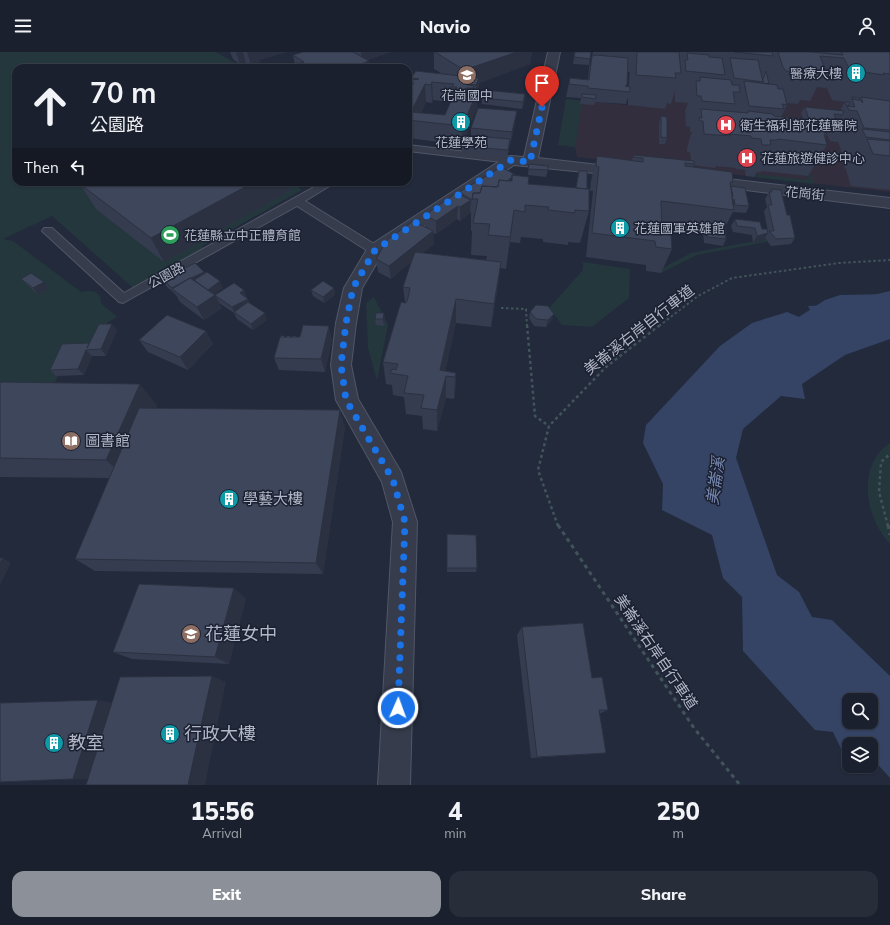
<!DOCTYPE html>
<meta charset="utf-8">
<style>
:root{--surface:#1a202d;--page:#272d39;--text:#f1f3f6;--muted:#9fa3aa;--line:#383e49;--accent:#8c9099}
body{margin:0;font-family:Mulish,"Noto Sans TC",sans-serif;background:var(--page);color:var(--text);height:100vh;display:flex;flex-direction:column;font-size:15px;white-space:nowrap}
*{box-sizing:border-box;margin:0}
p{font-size:13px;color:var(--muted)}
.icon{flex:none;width:22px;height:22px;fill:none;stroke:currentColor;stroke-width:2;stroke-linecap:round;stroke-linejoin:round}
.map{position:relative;height:733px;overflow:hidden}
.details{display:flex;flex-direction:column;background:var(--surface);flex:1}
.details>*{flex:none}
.banner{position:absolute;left:12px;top:12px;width:400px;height:122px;border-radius:12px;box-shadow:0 1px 3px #0004,0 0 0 1px var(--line);background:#1a202d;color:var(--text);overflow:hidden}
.controls{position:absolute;left:842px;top:641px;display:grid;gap:8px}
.controls a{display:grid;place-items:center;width:36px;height:36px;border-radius:8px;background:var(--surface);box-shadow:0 1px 3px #0004,0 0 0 1px var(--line);font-size:20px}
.pin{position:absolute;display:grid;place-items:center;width:34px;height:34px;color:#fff;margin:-41px -17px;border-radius:50% 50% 50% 0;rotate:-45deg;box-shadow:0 0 4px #0007}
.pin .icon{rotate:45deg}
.me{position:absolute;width:44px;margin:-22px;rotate:2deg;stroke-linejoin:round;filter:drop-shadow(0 0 3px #0008)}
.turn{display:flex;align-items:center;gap:14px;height:84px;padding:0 12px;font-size:18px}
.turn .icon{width:52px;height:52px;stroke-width:2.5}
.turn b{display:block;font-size:28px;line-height:34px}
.then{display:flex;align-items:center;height:38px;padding:0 12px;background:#0003;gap:8px;font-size:15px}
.eta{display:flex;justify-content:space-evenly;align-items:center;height:68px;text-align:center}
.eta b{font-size:24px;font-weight:800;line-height:28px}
.cta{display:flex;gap:8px;margin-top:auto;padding:8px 12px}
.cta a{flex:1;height:46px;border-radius:12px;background:var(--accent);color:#fff;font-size:16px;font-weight:800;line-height:46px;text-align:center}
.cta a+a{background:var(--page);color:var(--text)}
header{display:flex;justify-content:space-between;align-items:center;height:52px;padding:0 12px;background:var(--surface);font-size:18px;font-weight:800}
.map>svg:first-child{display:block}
</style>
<header><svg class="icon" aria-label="menu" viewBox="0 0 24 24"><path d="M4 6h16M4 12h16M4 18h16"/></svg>Navio<svg class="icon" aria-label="person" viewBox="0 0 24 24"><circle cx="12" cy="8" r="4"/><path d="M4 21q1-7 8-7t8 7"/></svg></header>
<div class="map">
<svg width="890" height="733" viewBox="0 0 890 733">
<rect width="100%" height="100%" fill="#222a3c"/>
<path fill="#322e3d" d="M608 0H890V140L577 105 575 95 558 93 566 47 628 53 629 19 592 7V2Z"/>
<path fill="#24373d" d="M0 0H216L244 16H16V130H310L299 136 302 138 202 194 204 196 133 236 52 164 3 187 13 189 81 240C91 238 101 238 101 251L117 265 108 270 99 295 70 297 52 337 0 341Z
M566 47 581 49 582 52 575 95 558 93Z
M805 113 808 114 814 132 754 125V122L809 128Z
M766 187 767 190 697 203 661 221V217L691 201Z
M583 210 630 217 629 246 592 275 562 273 549 256 583 218Z
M374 245 388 273 377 329 368 296 366 251Z
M890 391V492C865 466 856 413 890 391Z"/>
<path fill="#354364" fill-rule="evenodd" d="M890 239V287L845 303 802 332 805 347 781 344 743 377 736 406 777 523 799 540 812 565 832 568 890 624V726L871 705V692H849V703H844L833 680 815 678 743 599 742 545 723 526 712 483 662 458 663 432 643 391 646 373 720 294 752 271 787 260 799 265 808 267 812 262 808 254 828 253 857 262 873 243ZM849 648H871V670H849Z"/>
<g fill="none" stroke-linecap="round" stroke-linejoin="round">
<path fill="#354364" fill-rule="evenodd" d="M890 242V272L849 273 804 303 789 308 774 303 767 292 774 281 825 248 840 243Z"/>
<g stroke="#515767" stroke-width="2">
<path id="lane" d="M408 93 511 105 516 108 511 111 408 99Z
M323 130H336L305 149 379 195 381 198 379 201H371L297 154 123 251 119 250 42 179 44 176H52L124 241Z"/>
</g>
<g stroke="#515767" stroke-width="2">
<path id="street" d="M548 0H560L538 106 625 116 630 117 632 120 630 123 625 124 514 113 382 202 362 236 356 271 351 313 358 347 401 420 417 470 410 733H378L393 470 382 430 336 348 331 313 336 271 344 236 369 194 506 105 511 104 524 105Z
M702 124 890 146V156L697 132 694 129 697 126Z"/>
</g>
<path stroke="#42545a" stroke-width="2" stroke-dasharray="2.5 2.5" stroke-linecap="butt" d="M501 256 526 257 527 274
M659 274 698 244 732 226 839 211 890 208"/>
<path stroke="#42545a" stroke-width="2.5" stroke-dasharray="3 3" stroke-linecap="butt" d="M527 273 535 364 549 374
M281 285 302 286
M558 474 538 418 549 374 606 315 660 273
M888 474 879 440 881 410 890 402"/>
<path stroke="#42545a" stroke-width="3" stroke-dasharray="4 4" stroke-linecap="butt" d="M558 473 694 676 740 733
M888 473 890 483"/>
<use href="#lane" fill="#363c4c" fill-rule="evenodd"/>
<use href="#street" fill="#363c4c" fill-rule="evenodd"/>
</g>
<path fill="#353c4f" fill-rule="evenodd" d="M230 0H286L259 8 260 14 252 16 246 12 240 13 233 7Z
M303 0H391L367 8 370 16H294L293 13H295L293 3Z
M434 0H532L530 12 479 31 478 44 466 83 471 84V76L515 72 507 105 462 100V94L463 90 462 93 408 86V40L411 35H408V26H411L441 21 434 17ZM433 48 451 50 445 63 421 61 426 50 432 51Z
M575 0H591L589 13 573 12Z
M593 0H890V138L851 134 846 118 847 117H845L842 109 844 106 838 90 830 89 828 85 829 84 826 83 825 86 827 93 808 124 762 119 761 120H757L754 125 746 124 745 118 736 117V116L716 114 715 116 693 113V115L733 130 731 134 749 154 746 161 733 160 725 175 726 187 723 194 704 191 703 180 662 174V182L672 197 661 221 646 219V213L586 205 593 139H590L591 129 597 104 632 108 634 103 691 109 690 100H687V96L689 90V88L692 80H690V75L686 74 685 59 688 51 675 50V39L671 52 667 51 665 57 628 53V45L626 52 595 50 594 53 580 52 581 46 566 45 570 26 588 28 589 16ZM628 20H630L629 34H627ZM817 35 827 36 832 48 845 50 841 56 842 59 805 55 801 61 803 67 781 65 787 53 786 51 798 52 800 48 810 49ZM836 69H838L835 74 833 73Z
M482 46 525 48 522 57 482 52Z
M661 64 667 86 665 92H659V71Z
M529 112 548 118 546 125 528 123Z
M579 119 587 137 589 159 580 191 568 190V193L543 190V187L521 185 520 191 510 190 506 217 500 216 498 234 491 275 456 271 445 319 456 321 455 343 454 347 446 346 437 379 423 377 422 364 406 362 404 345 393 343 392 333 386 332 383 310 405 250 403 235 411 210 391 227 378 220 376 207 425 175V163L459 142V140L516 124 528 132 576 136ZM470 160 471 161V179H472L471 203 487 204 486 208 423 201 434 192 433 181 436 182 457 167 460 169 470 161Z
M86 130H289L291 138 164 210 96 157 80 132Z
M771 137 787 163 795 186 791 192 771 194 765 186 764 188 753 191 752 183 733 180 731 174 735 167 762 177 768 180 764 159 767 155 765 147Z
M204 220 205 221 223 236 214 242 215 243 247 245H246L251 252 267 268 253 278 237 267 234 261 219 251 222 256 204 268 180 250 176 243 166 234 163 227Z
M21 227 49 237 39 243 27 233Z
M334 236 335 243 324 251 313 244 311 238Z
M530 260 552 268 546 275 534 274 529 266Z
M384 261 385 268 384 274 376 273 375 267Z
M117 278 106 304H92L84 323 56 324 50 318 89 291Z
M206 279 213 292 188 318 148 300 139 288Z
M300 285 332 287 325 320 279 318 274 306Z
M0 330 157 353 156 356 345 375 323 522 95 519 75 507 109 426 0 425Z
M447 482 477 516 476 520H447Z
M246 546 229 612 132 607 113 600Z
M522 575 592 626 608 658 599 662 606 701 531 706 517 583Z"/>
<path fill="#2b3140" d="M236 0H243L246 12 240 13Z
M247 0H286L259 8 260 14 252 16Z
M361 0H391L362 9Z
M517 0H532L530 12 479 31 477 57 462 93V74L472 51 473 36 474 34 473 49 475 44 476 33 468 32V36H464V18Z
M369 9 370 16H350Z
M432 30 433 48 432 51 431 33Z
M425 32 426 50 417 69 411 60Z
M525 42V48L522 57 523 50Z
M517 59 515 72 510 93 512 80Z
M516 123 515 136 478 147Z
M254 130H289L291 138 164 210 151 186Z
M471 148 470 161 460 169V155Z
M458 154 457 167 436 182V169Z
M514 158 510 190 506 217 510 185Z
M433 179 434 192 391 227 389 214Z
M768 181 764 188 753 191 757 184Z
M501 210 498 234 491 275 494 252Z
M204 220 208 226 172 237 175 243 172 236Z
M220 229 223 236 211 244 208 238Z
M44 230 49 237 39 243 33 236Z
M334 236 335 243 324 251 323 245Z
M244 238 247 245 243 247 240 241Z
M215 243 222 256 204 268 197 255Z
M248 247 251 253 235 261 232 255Z
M456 247V271L441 340 440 318Z
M265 261 267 268 253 278 251 272Z
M384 261 385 268 384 274 383 267Z
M554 262 552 268 546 275 548 268Z
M112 272 117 278 106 304 101 297Z
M329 274 332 287 325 320 321 307Z
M206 279 213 292 188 318 180 305Z
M86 298 92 304 84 323 78 317Z
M456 321 455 343 454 347 455 325Z
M446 324V346L437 379V358Z
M140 332 157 353 127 427 106 408Z
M340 358 345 375 323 522 316 511Z
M3 506 11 511 0 533V512Z
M234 536 246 546 229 612 215 605Z
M212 624 226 630 205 733H188Z
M98 648 120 652 98 727H73Z"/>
<path fill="#3e465c" stroke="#2b3140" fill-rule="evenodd" d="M303 0H353L369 9 350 16H298L293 13 304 10 293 3Z
M435 0H517L464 18Z
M575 0H591L590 7 574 5Z
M637 0H679L681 21H675L676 26 636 23Z
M734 0H772L773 4Z
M778 0H811L843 3 841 0H890V22L883 21 884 23 850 18 844 6 820 4 826 19 813 18 814 21 786 19 783 15Z
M687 1 709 3V5L722 6 725 23 686 19 685 8H688Z
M596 3 628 6 627 33 625 34 630 35V40L588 36V34L569 32 570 26 589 28 592 4Z
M730 6 758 8 763 30 734 26Z
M416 19 479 26 476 33 468 32 467 33 474 34 473 36H466V37L478 39 462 74 408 68V40L414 31 411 30 412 28 419 27 411 26ZM432 30 454 32 452 35H457L445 63 411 60 425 32 431 33Z
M766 19 769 32 763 31V27Z
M700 25 731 28 732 33H739L740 40H733L735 52 702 49 701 44H697L696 29H700Z
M408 26H411V29L408 28Z
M744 29 777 33 778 37H783L787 53 782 52 784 57 749 54Z
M485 38 525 42 523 50 482 46Z
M582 42 596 43V47L582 45Z
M852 45 860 46 859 48 853 47Z
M861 45 890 49V78L864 76 857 59 849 58 847 54 855 55 852 47 860 48 863 51Z
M845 50H850L848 54H847Z
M805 55 844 59 842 63 834 62 836 68H828L829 70 809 68Z
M478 56 517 59 512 80 471 76Z
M701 57 748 61V59L773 62 774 64 819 69 822 78H825L827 82H824L827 93 778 87V88H770L771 93H762L761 87 751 86V84L729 82 730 84 704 82 703 69H700L699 65 702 66Z
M661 64 667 65V86L661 85Z
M820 72 835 74 833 77 822 76Z
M862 77 890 80V88L866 85Z
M465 83 510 87 508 98 462 94Z
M867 87 890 89V104L873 102Z
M634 103 694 109V112L685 111V114L732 120 733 130H730L734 158 661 149 662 182 671 183 672 197 656 195 655 189 592 181 599 115 596 114 597 104 643 110V106L634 105Z
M529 112 548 114V118L528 117Z
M501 115 516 123H512V125L507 129 499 128 498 134 497 135 482 134 480 141H473L472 148 459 140Z
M579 119H587V137L576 136Z
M512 123 529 125 528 132 589 137V159L575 158V161L548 158 549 155 525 153V160L514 158 510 185 488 183 490 172 473 171 478 147H472L473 141H480L482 134 498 135 499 128 512 129Z
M86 130H254L151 186 80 132Z
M731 134 745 136 749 154 735 153 734 147 733 153 732 144H733L731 135Z
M771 137 781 138 787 163H790L795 186 776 187 769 179H774L768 153H772L769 140H772Z
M456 141 471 148 460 155 458 154 436 169 425 163Z
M735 167 760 170 762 177H767L768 181 757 184 755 176 737 174Z
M413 169 433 179 389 214 376 207 387 188Z
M706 173 725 175 726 187 707 185Z
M415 200 501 210 494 252 456 247 440 318 456 321 455 325 446 324 437 358 421 356 424 343 404 341 408 324 390 321 392 317 396 318 398 312 383 310 401 250 406 251 408 246 410 236 403 235 412 208Z
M195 211 204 220 191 226H190L172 236 163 227Z
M207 220 220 229 208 238 194 228Z
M31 221 44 230 33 236 21 227Z
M190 226 215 243 197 255 172 237Z
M323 229 334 236 323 245 311 238Z
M234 231 244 238 240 241 248 247 232 255 216 244 215 243Z
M248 250 265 261 251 272 234 260Z
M536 253 548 254 554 262 548 268 536 267 530 260Z
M376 261H384L383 267H375Z
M167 263 206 279 180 305 139 288Z
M99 272H112L101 297 86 298 78 317 50 318 62 292 89 291 87 296Z
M303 273 329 274 321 307 274 306 280 285H300Z
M0 330 140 332 106 408 0 406Z
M139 356 340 358 316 511 75 507Z
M447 482 476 483 477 516H447Z
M0 506H3L0 512Z
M139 532 234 536 215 605 113 600Z
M583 571 592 626 602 625 608 658H599L606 701 537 705 522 575Z
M212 624 188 733H86L120 625Z
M98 648 73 727 0 730V651Z"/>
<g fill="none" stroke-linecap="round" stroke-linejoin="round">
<path stroke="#1a73e8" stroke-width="7" stroke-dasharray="0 12.6" d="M398 656 405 470 393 428 346 348 341 313 346 271 353 236 375 198 511 108 530 110 542 55"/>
</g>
<defs>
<g id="building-disc" transform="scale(1)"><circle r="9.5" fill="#0f9aa8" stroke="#1b2131"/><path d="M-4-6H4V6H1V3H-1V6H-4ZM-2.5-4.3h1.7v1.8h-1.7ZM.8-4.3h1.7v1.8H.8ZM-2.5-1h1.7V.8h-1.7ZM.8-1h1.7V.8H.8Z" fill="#fff"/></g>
<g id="school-disc" transform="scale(1)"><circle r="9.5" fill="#8d6e63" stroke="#1b2131"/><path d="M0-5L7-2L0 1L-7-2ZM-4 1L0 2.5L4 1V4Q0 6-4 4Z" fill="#fff"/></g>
<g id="hospital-disc" transform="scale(1)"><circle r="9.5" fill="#e0444e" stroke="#1b2131"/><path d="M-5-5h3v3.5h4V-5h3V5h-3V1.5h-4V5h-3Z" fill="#fff"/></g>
<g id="stadium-disc" transform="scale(1)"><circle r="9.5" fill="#2e9e5b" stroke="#1b2131"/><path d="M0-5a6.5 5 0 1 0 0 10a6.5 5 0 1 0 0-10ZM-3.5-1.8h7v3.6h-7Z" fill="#fff"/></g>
<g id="library-disc" transform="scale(1)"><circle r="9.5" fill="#8d6e63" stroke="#1b2131"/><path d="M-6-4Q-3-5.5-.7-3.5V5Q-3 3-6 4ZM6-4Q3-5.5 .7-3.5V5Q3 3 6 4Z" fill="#fff"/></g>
</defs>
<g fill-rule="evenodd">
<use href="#building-disc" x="856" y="21"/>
<use href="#school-disc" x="467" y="23"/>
<use href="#building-disc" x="461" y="70"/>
<use href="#hospital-disc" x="726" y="73"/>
<use href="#hospital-disc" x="747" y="106"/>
<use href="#building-disc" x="620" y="176"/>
<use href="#stadium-disc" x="170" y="183"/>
<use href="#library-disc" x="71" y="389"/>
<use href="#building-disc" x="229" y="447"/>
<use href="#school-disc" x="191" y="582"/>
<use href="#building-disc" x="170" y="682"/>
<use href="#building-disc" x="54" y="691"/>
</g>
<g text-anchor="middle" stroke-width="3" stroke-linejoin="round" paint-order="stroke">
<g font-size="13" fill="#b1b7c8" stroke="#1b2131" text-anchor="start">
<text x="842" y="26" text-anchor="end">醫療大樓</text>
<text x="467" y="48" text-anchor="middle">花崗國中</text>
<text x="740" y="78">衛生福利部花蓮醫院</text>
<text x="461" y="95" text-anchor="middle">花蓮學苑</text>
<text x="761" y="111">花蓮旅遊健診中心</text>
<text x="634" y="181">花蓮國軍英雄館</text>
<text x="184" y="188">花蓮縣立中正體育館</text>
</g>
<g font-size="13" fill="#b1b7c8" stroke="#1b2131">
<text transform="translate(805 141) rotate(6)" y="5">花崗街</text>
<text transform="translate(166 223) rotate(-29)" y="5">公園路</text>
</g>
<g font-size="15" fill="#b1b7c8" stroke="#1b2131">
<text transform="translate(639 278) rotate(-38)" y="5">美崙溪右岸自行車道</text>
<text transform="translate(656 600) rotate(56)" y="5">美崙溪右岸自行車道</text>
</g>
<g font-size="15" fill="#b1b7c8" stroke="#1b2131" text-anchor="start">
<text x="85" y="394">圖書館</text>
<text x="243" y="452">學藝大樓</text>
</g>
<g font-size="16" font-style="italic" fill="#7889b1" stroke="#1b2131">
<text transform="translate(715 429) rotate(-82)" y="6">美崙溪</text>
</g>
<g font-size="18" fill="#b1b7c8" stroke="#1b2131" text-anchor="start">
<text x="205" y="588">花蓮女中</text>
<text x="184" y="688">行政大樓</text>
<text x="68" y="697">教室</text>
</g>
</g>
</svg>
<div class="controls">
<a><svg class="icon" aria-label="search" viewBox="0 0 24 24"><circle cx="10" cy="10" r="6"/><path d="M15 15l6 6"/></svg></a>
<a><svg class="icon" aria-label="layers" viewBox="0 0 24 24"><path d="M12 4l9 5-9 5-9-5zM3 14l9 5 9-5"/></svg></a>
</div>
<div class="pin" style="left:542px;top:55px;background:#d93025"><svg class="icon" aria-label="arrive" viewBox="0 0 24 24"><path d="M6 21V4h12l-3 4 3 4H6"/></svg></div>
<svg class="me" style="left:398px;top:656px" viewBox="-20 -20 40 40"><circle r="17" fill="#1a73e8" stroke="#fff" stroke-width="3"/><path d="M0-11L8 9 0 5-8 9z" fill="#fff"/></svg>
<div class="banner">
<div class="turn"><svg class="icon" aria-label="ahead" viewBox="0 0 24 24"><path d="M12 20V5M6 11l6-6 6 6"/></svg><div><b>70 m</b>公園路</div></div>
<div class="then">Then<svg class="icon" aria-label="left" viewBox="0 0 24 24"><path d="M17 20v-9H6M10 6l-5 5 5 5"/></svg></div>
</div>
</div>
<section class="details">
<div class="eta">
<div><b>15:56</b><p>Arrival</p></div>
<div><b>4</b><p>min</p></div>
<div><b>250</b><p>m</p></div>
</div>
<div class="cta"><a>Exit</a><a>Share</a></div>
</section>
